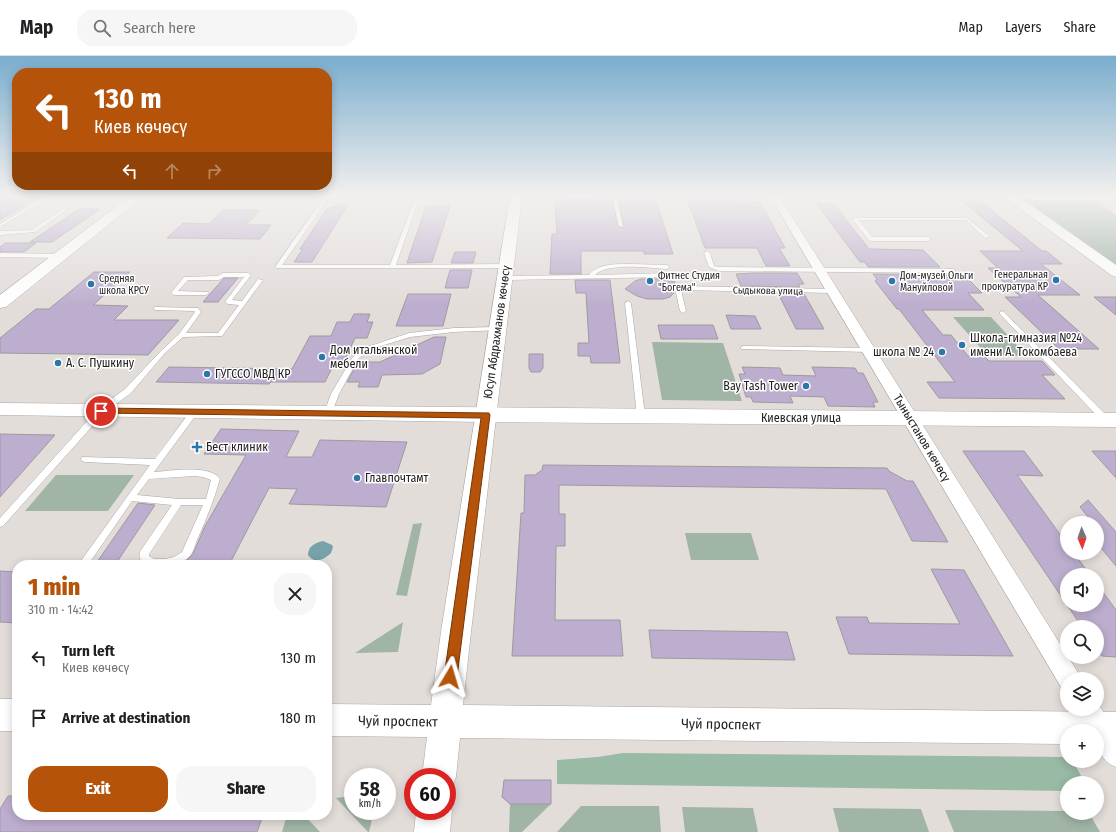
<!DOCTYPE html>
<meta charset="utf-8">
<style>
:root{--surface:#fff;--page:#f6f6f6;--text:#202124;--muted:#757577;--line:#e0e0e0;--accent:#b45309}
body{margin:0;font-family:"Fira Sans Condensed",sans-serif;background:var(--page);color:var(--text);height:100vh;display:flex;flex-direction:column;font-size:15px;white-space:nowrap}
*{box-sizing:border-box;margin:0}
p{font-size:13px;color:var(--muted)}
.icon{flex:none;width:22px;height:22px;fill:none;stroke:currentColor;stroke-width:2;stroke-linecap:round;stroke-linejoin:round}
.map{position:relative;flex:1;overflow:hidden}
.panel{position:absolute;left:12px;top:504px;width:320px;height:260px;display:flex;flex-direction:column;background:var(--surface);border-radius:16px;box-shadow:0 2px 10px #0003}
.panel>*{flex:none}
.banner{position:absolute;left:12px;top:12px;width:320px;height:122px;border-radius:16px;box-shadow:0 2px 10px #0003;background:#b45309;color:#fff;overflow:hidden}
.needle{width:26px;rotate:178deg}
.buttons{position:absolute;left:1060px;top:460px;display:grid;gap:8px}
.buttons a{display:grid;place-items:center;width:44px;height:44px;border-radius:50%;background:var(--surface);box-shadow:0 2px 10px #0003;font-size:20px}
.speed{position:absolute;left:344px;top:712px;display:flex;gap:8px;font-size:20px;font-weight:700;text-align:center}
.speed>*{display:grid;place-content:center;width:52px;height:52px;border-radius:50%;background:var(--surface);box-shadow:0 2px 10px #0003;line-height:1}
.speed small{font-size:10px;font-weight:400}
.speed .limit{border:6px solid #d22;background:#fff;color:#111}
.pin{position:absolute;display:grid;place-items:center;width:34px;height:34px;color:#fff;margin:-17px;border:2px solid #fff;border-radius:50%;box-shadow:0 1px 4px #0007}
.me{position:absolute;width:44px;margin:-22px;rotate:7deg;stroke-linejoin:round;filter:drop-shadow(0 0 3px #0008)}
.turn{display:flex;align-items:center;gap:14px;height:84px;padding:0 16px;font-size:18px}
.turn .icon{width:52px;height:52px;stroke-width:2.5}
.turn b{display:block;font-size:28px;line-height:34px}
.lanes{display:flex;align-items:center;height:38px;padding:0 16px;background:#0003;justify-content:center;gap:20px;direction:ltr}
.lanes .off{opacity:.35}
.round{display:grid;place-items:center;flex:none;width:42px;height:42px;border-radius:16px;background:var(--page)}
.summary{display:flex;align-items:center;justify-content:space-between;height:68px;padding:0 16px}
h1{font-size:24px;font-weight:800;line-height:30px;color:var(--accent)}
.button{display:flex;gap:8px;margin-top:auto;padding:8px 16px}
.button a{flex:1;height:46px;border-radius:16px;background:var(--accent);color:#fff;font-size:16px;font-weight:800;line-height:46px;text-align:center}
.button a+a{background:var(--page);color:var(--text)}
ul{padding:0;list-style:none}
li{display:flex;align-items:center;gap:12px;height:60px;padding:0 16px}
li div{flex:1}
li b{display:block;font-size:15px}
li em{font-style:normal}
header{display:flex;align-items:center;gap:24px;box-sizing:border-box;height:56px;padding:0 20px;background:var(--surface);border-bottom:1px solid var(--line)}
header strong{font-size:19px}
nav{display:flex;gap:22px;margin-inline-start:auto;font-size:14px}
.search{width:280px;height:36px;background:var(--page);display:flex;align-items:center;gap:10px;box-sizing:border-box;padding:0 14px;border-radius:16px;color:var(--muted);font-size:15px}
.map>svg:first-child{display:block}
</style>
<header>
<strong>Map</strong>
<div class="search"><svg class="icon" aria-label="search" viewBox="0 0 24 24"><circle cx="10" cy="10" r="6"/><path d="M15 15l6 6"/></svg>Search here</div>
<nav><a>Map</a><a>Layers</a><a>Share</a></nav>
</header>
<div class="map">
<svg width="1116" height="776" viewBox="0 0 1116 776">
<rect width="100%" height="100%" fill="#e3ddda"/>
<path fill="#a0b5a6" d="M1022 143H1092L1116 159V212Z
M953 261H991L1027 300 987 299Z
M652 286 723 287 742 345 662 344Z
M56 419H134L108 455H25Z
M422 467 407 540 396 539 413 468Z
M685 477H751L759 504H691Z
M403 566 398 596 355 597Z
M353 740V755H374L369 776H368L336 742Z
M510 748H551L522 776H509Z
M581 750H659L661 776H557Z
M682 751 753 752 758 776H685Z
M833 752 921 753 929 776H839Z
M945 754 1067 755V757H1089L1100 776H954Z
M287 759H304L320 776H282Z"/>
<path fill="#99baa4" d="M623 697 1067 701V705H1073L1085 727H1067V735L557 728V704L598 701Z"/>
<path fill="#76a2a8" d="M323 485 332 489 333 491 331 497C324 504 314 508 308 499 308 490 315 487 323 485Z"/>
<path fill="#bdaecf" stroke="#9c9a9f" d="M966 140H974L1042 195H1046L1062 208H1041L1080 239H1038L1099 293H1059L1005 241H1021L988 212H998L980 195H1023L962 145Z
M0 141H38L0 164Z
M579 143 612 145 618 170 623 172 624 171 619 145H656L673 198H644V195H581V218H550L552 178H557L555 145Z
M688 145 760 146 785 192H779L790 210H766L757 192H705Z
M349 147 312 206H294L303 193H300L327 153Z
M816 147H833L869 193 923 194 940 211H868L865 206H860L857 202Z
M426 150H450L432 206 407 207Z
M79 153H100L52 186H30Z
M223 154H260L246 169H271L260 183 167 182 183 167 209 168Z
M5 187H36L24 196H0V191Z
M455 196H476L473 207H451Z
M450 214H472L468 232H445Z
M94 216H130L93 249 128 250 114 264H179L148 299 0 297V282L36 253H49Z
M754 217H797L804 228H798L800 231 741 230 736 218Z
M873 218 964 219 982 237H968L984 254H922L943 279H951L968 300H984L989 305H1042L1055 319H1042L1065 343 939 342 927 326H955L899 253H897L875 225 877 223Z
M224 222H238L218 246H203Z
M641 223H658L675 226 674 237 670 241 663 243H647L637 240 625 233 635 225Z
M575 224H610L620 307H591L590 300H578V287H589L586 237H576Z
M778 237 804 238 824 273H796Z
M408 238H451L443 270H396Z
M1094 241H1116V259Z
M354 258H370L367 266H373L367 282H355L344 306H348L345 311 335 306 325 326H271L269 328 156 326 169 311 292 313 310 280H331L337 266H350Z
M726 259 755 260 761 273H731Z
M658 269H713L718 283H661Z
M434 281H446L440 308 422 318 382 319 378 331H358L360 326H347L358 306H380Z
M529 298H543V312L540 316H531L529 312Z
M742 311 780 312 783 319 816 320 812 311 855 312 858 317H863L878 346H873L875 351 828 350 824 341 790 340 793 347 753 346 751 341H746L739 318H745Z
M221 373 299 375 286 401H312L320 384 407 386 386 451 289 448 297 433 269 432 229 509H182L193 498 205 470 246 399 204 398Z
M0 378 55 379 0 441Z
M963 395H1024L1043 420 1017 419 1067 488V497H1074L1090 519H1067V549H1097V528L1116 554V601L1102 600 1097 594V571H1082Z
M1092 395H1116V422Z
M543 409 887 412 889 415 907 425H913L948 486 912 485 886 433 559 429V458H565V490H556L555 564H620L623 600H512L521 457H524L525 419H535L542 414Z
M1088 444 1116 476V510L1097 487V467H1093L1080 451Z
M138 447 155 449 115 509H95Z
M931 513 964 514 1013 600 849 598 836 561H867L869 567 960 568Z
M0 515 17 516V567L0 566Z
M649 574 787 576 795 604 652 602Z
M504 724H551V748H510L502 741Z
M8 740H17V759H263L257 776H0V753Z"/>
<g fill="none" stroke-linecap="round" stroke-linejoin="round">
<g stroke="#aca6a4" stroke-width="1">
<path id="lane" d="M45 140H51L0 171V168Z
M325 140H330L282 209H390L416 140H420L396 209 506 208 509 210 506 212H276L275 211Z
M612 140H616L623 171 619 170Z
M64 152 68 153 35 176 0 179V175L32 174Z
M853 162H967L990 181 985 182 966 164H859L872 181H928L931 183 928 185H871L869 184 853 164Z
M707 195 710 197 714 210 719 211 953 213 956 215 953 217 719 215 709 211 704 197Z
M0 197 60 198 63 200 60 202 0 201Z
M631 208 667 209 670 211 667 213C650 212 607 206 595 219L670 217 673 219 670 221 504 224 501 222 504 220 589 219C598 207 618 208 631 208Z
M223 217H248L251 219 232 244 242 245 258 223 263 224 222 280 183 281 165 297 131 337 104 357 3 470 0 471V462L98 353 125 333 161 295 179 278 195 256 194 255 156 254 154 253V251L198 252 201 256 186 277H218L239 249 228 248 225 246 244 221H224L219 224H188L178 235 208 236 209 237 206 239H174L171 237 184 221 218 220Z
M678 230 833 233 836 235 833 237 681 234 686 255 683 257 680 255 675 232Z
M628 245 631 247 645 360 641 362 637 360 625 247Z
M1002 255 1004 256 1109 362 1110 364 1109 366H1103L1000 258V256Z
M498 271 500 272V274L454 276 410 281 368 294 358 303 339 338 331 359H328L324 357 331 338 352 302 364 292 409 277 454 272Z
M743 290 869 292 872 294 869 296 741 293V291Z
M192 353H198L199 355 154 416C170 415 210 408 220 423 214 444 206 464 197 484 195 489 193 497 189 501 180 511 130 516 141 494L172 449 132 445 88 509H78L150 409 85 406 82 405 81 403 82 401 155 403ZM194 420 203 421 211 424 206 443H179L137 439 149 423ZM181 449H203L182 496 174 501 165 503H154L149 500V498Z"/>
</g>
<g stroke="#aca6a4" stroke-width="1">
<path id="street" d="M770 140H779L1077 615 1080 623H1067V633L1061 631Z
M1097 646 1116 676V711C1100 705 1097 691 1097 675H1088L1076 653H1097Z"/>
</g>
<g stroke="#aca6a4" stroke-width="1">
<path id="secondary" d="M130 140H144L6 251 0 252V239Z
M1003 140H1018L1116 209V221L1111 219Z
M1027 140H1116V145L1033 144Z
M0 347 1116 357V371L486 366 0 359Z"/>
</g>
<g stroke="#aca6a4" stroke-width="1">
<path id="primary" d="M510 140H522L471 576 463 649 1116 656V688H1097V675H1067V688L460 682 456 721 451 733 447 735V721H422L427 681 327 680V648L431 649 441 576Z
M0 643H17V675H0Z
M447 743 452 755 450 776H414L416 755H447Z"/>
</g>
<use href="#lane" fill="#fff" fill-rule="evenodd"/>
<use href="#street" fill="#fff" fill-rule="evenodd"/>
<use href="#secondary" fill="#fff" fill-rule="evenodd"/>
<use href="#primary" fill="#fff" fill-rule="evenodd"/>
</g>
<linearGradient id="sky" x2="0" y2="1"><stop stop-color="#7aadce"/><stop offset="0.56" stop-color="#f2f0ee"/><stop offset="1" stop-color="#f2f0ee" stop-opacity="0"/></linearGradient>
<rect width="1116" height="249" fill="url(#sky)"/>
<path fill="#b45309" stroke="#753606" d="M101 352 489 357 490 359 457 621 455 625 450 627 446 625 444 621 481 362 98 357 97 355Z"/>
<g fill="#2c77aa" stroke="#fff" stroke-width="1.5">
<circle cx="1056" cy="224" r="4"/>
<circle cx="650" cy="225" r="4"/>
<circle cx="892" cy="225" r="4"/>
<circle cx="91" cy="228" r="4"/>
<circle cx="962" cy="289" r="4"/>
<circle cx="942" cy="296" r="4"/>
<circle cx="322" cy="301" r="4"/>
<circle cx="58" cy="307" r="4"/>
<circle cx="207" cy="318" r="4"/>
<circle cx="806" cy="330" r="4"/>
<path d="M195 385h4v4h4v4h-4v4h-4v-4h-4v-4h4z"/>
<circle cx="357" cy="422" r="4"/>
</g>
<g text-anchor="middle" stroke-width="3" stroke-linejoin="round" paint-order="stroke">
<g font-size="10" fill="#232120" stroke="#fff" text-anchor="start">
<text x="1048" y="222" text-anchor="end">Генеральная<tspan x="1048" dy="12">прокуратура КР</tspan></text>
<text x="658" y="223">Фитнес Студия<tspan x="658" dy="12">"Богема"</tspan></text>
<text x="900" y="223">Дом-музей Ольги<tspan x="900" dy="12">Мануйловой</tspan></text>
<text x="99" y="226">Средняя<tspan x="99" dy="12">школа КРСУ</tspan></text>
</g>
<g font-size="10" fill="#232120" stroke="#fff">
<text transform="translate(768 234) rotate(1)" y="4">Сыдыкова улица</text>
</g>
<g font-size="12" fill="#232120" stroke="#fff">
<text transform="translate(497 276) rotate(-82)" y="4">Юсуп Абдрахманов көчөсү</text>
<text x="801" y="366">Киевская улица</text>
<text transform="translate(922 382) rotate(59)" y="4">Тыныстанов көчөсү</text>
</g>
<g font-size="12" fill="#232120" stroke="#fff" text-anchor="start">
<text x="970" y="286">Школа-гимназия №24<tspan x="970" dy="14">имени А. Токомбаева</tspan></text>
<text x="330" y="298">Дом итальянской<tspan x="330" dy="14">мебели</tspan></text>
<text x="934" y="300" text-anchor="end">школа № 24</text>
<text x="66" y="311">А. С. Пушкину</text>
<text x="215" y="322">ГУГССО МВД КР</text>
<text x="798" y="334" text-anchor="end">Bay Tash Tower</text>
<text x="206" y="395">Бест клиник</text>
<text x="365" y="426">Главпочтамт</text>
</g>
<g font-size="14" fill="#232120" stroke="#fff">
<text transform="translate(398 665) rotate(1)" y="5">Чуй проспект</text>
<text transform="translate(721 668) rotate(1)" y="5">Чуй проспект</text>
</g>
</g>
</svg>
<div class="buttons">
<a><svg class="needle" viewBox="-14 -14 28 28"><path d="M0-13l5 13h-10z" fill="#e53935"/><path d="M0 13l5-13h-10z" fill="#757577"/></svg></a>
<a><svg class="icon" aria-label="sound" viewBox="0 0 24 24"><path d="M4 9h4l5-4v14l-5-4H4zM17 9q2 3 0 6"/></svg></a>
<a><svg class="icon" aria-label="search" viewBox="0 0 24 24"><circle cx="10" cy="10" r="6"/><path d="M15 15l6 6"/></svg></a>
<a><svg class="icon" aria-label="layers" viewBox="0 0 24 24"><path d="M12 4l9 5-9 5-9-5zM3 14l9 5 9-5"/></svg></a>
<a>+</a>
<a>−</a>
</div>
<div class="speed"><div>58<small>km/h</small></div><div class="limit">60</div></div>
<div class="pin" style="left:101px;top:355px;background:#d93025"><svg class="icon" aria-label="arrive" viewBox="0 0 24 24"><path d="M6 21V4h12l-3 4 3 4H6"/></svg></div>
<svg class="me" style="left:450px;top:621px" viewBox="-20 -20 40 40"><path d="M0-17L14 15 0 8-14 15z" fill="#b45309" stroke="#fff" stroke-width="4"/></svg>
<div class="banner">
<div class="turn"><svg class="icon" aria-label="left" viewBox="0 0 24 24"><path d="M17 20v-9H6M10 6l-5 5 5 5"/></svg><div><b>130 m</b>Киев көчөсү</div></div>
<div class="lanes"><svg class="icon" aria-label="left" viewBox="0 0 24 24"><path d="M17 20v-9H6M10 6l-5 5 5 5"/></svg><svg class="icon off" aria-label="ahead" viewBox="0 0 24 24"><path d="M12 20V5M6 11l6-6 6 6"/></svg><svg class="icon off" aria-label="right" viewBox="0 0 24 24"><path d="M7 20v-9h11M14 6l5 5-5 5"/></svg></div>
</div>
<section class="panel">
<div class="summary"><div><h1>1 min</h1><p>310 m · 14:42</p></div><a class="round"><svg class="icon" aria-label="close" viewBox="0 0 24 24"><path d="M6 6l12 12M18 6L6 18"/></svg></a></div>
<ul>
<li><svg class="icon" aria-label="left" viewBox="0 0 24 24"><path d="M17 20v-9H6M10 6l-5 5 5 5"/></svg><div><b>Turn left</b><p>Киев көчөсү</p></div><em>130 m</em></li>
<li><svg class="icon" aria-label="arrive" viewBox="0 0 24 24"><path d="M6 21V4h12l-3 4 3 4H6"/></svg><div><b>Arrive at destination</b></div><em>180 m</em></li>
</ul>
<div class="button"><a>Exit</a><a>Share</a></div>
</section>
</div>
